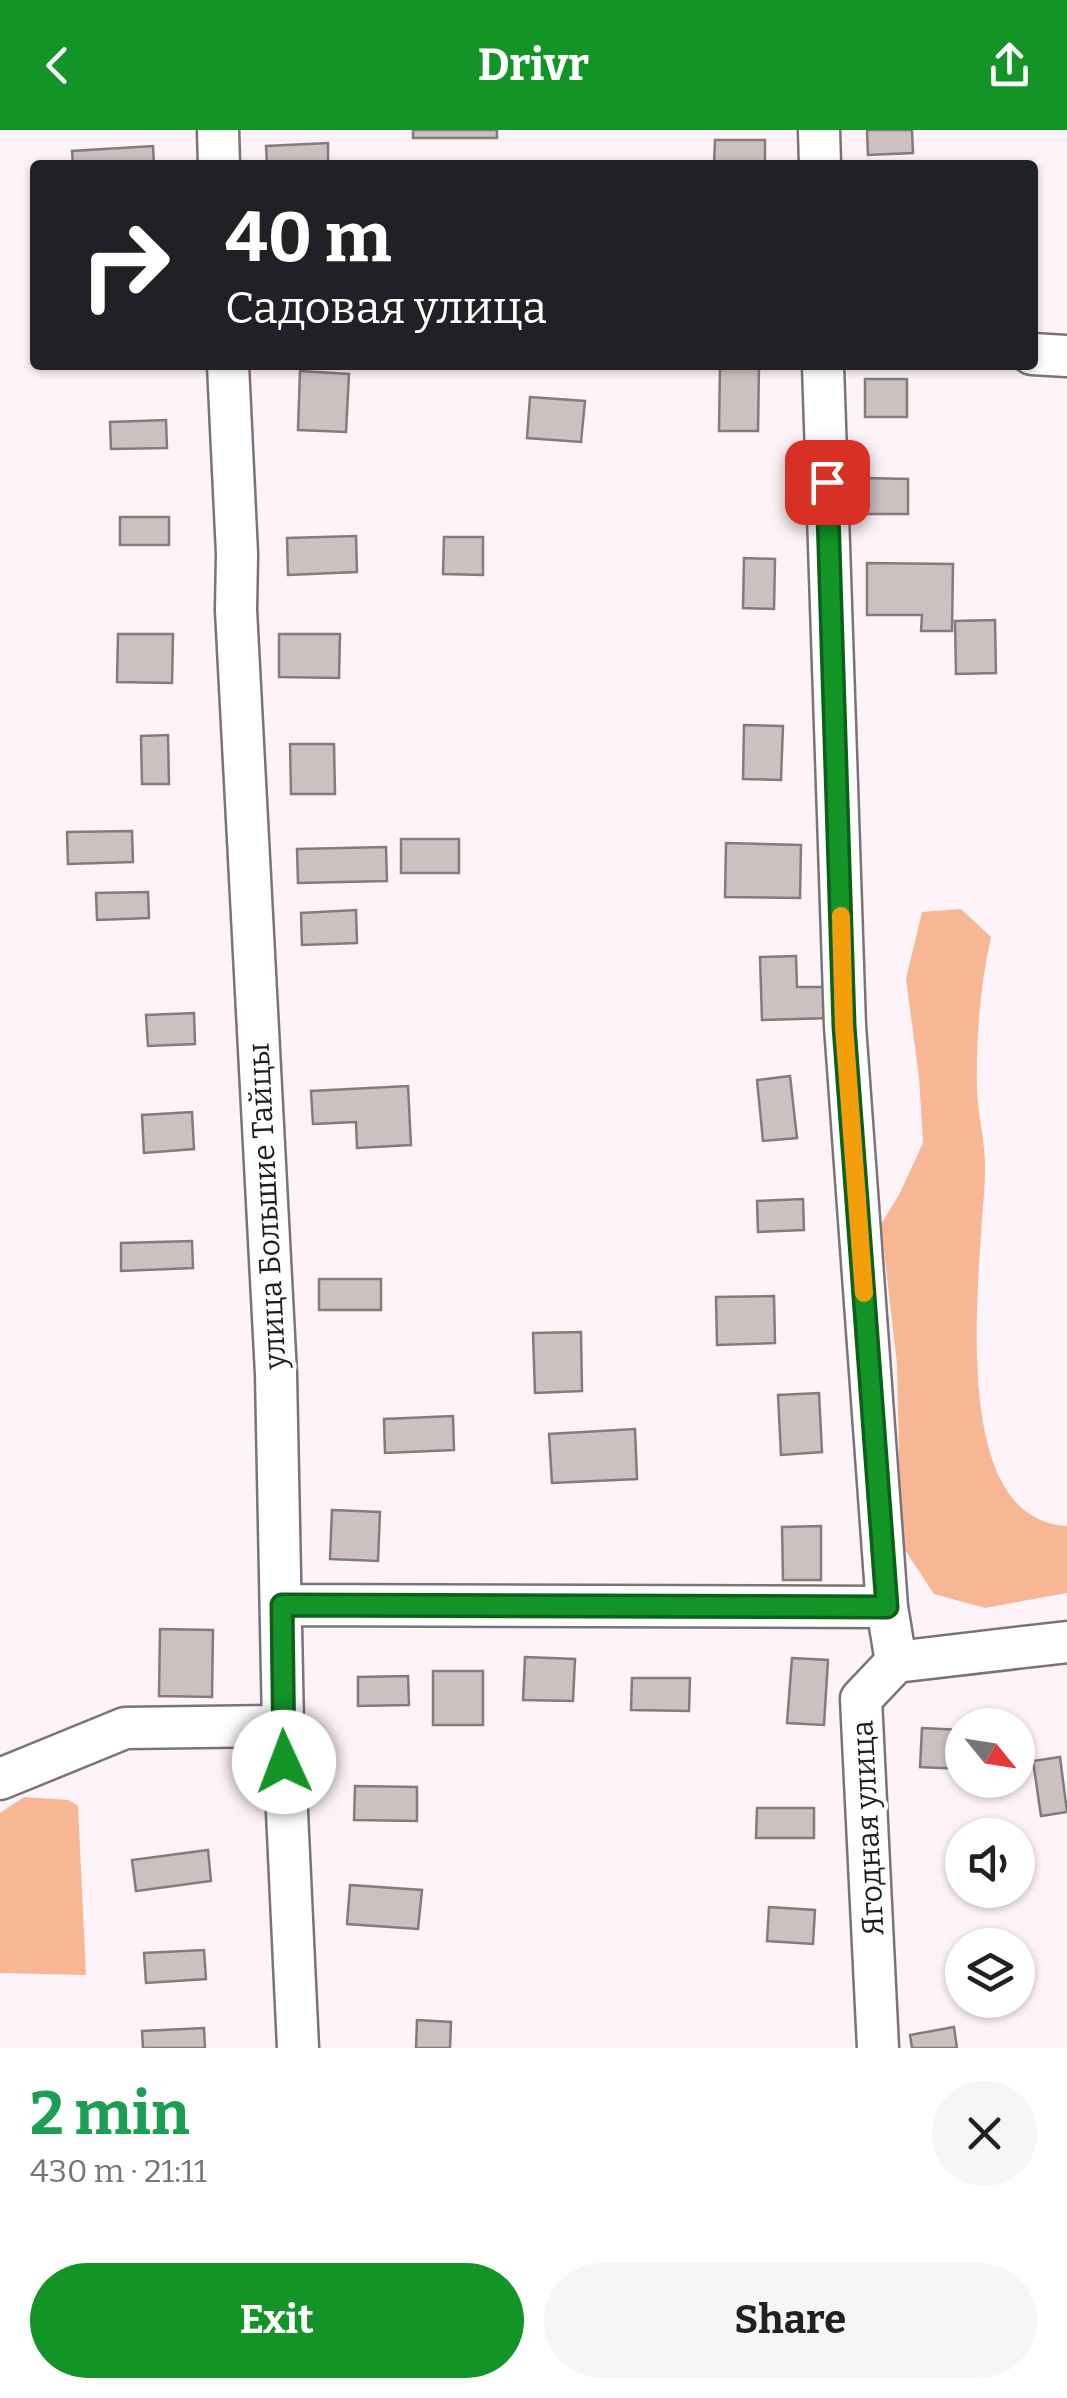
<!DOCTYPE html>
<meta charset="utf-8">
<style>
:root{--surface:#fff;--page:#f6f6f6;--text:#202124;--muted:#757577;--accent:#129427}
body{margin:0;font-family:Bitter,serif;background:var(--page);color:var(--text);height:100vh;display:flex;flex-direction:column;font-size:38px;white-space:nowrap}
*{box-sizing:border-box;margin:0}
p{font-size:32px;color:var(--muted)}
.icon{flex:none;width:55px;height:55px;fill:none;stroke:currentColor;stroke-width:2;stroke-linecap:round;stroke-linejoin:round}
.map{position:relative;height:1918px;overflow:hidden}
.sheet{display:flex;flex-direction:column;background:var(--surface);flex:1}
.sheet>*{flex:none}
.banner{position:absolute;left:30px;top:30px;width:1008px;height:210px;border-radius:10px;box-shadow:0 2px 8px #0004;background:#202124;color:#fff;overflow:hidden}
.needle{width:65px;rotate:120deg}
.controls{position:absolute;left:945px;top:1578px;display:grid;gap:20px}
.controls a{display:grid;place-items:center;width:90px;height:90px;border-radius:50%;background:var(--surface);box-shadow:0 2px 8px #0004;font-size:50px}
.pin{position:absolute;display:grid;place-items:center;width:85px;height:85px;color:#fff;margin:-42px;border-radius:20px;box-shadow:0 5px 15px #0006}
.me{position:absolute;width:110px;margin:-55px;rotate:358deg;stroke-linejoin:round;filter:drop-shadow(0 0 8px #0008)}
.turn{display:flex;align-items:center;gap:35px;height:210px;padding:0 30px;font-size:45px}
.turn .icon{width:130px;height:130px;stroke-width:2.5}
.turn b{display:block;font-size:70px;line-height:85px}
.round{display:grid;place-items:center;flex:none;width:105px;height:105px;border-radius:52px;background:var(--page)}
.overview{display:flex;align-items:center;justify-content:space-between;height:170px;padding:0 30px}
h1{font-size:60px;font-weight:700;line-height:75px;color:#1e9e55}
.action{display:flex;gap:20px;margin-top:auto;padding:20px 30px}
.action a{flex:1;height:115px;border-radius:60px;background:var(--accent);color:#fff;font-size:40px;font-weight:700;line-height:115px;text-align:center}
.action a+a{background:var(--page);color:var(--text)}
header{display:flex;justify-content:space-between;align-items:center;height:130px;padding:0 30px;background:var(--accent);color:#fff;font-size:45px;font-weight:700}
.map>svg:first-child{display:block}
</style>
<header><svg class="icon" aria-label="back" viewBox="0 0 24 24"><path d="M15 5l-7 7 7 7"/></svg>Drivr<svg class="icon" aria-label="share" viewBox="0 0 24 24"><path d="M12 15V3M7 8l5-5 5 5M5 13v7h14v-7"/></svg></header>
<div class="map">
<svg width="1067" height="1918" viewBox="0 0 1067 1918">
<rect width="100%" height="100%" fill="#fdf3f8"/>
<path fill="#f7b795" d="M961 779 991 807C980 856 976 908 977 959 978 987 986 1014 985 1042 983 1125 941 1390 1067 1396V1463L985 1478 934 1464 901 1414 897 1234 881 1094 899 1065 923 1013 919 947 906 849 922 782Z
M24 1667 69 1670 78 1676 86 1845 0 1843V1683Z"/>
<path fill="#ccc1c1" stroke="#857b7b" stroke-width="2.5" d="M413 0H497V8H413Z
M867 0H912L913 23 868 25Z
M715 10H765V35H714Z
M328 13V35H267L266 16Z
M153 16 154 35H73L72 21Z
M720 235H759L758 301H719Z
M300 241 349 244 346 302 298 300Z
M865 249H907V287H865Z
M530 267 585 271 581 312 527 308Z
M166 290 167 318 111 319 110 292Z
M866 348 908 349V384H865Z
M120 387H169V415H120Z
M356 406 357 442 288 445 287 408Z
M444 407H483V445L443 444Z
M744 428 775 429 774 479 743 478Z
M867 433 953 434 952 501H921L922 485H867Z
M995 490 996 543 956 544 955 491Z
M118 504H173L172 553 117 552Z
M279 504H340L339 548 279 547Z
M744 595 783 596 781 650 743 649Z
M168 605 169 654H142L141 606Z
M290 614H334L335 664H291Z
M132 701 133 732 68 734 67 702Z
M401 709H459V743H401Z
M726 713 801 715 800 768 725 767Z
M386 717 387 751 298 753 297 719Z
M148 762 149 788 97 790 96 763Z
M356 780 357 813 302 815 301 783Z
M796 826 797 857H831L832 888 762 890 760 827Z
M194 883 195 914 148 916 146 885Z
M790 946 797 1008 763 1011 757 950Z
M408 956 411 1015 357 1018 356 992 313 994 311 961Z
M192 982 194 1019 144 1023 142 985Z
M803 1069 804 1100 758 1102 757 1071Z
M192 1111 193 1138 121 1141V1113Z
M319 1149H381V1180H319Z
M774 1166 775 1213 717 1215 716 1167Z
M581 1202 582 1261 535 1263 533 1203Z
M819 1263 822 1322 781 1325 778 1265Z
M453 1286 454 1320 385 1323 384 1289Z
M635 1299 637 1349 552 1353 549 1304Z
M332 1380 380 1382 378 1431 330 1429Z
M821 1396V1450H783L782 1397Z
M160 1499 213 1500 212 1567 159 1566Z
M525 1527 575 1529 573 1571 523 1570Z
M792 1528 828 1530 824 1595 787 1593Z
M433 1541H483V1595H433Z
M408 1546 409 1575 358 1576V1547Z
M632 1548H690L689 1581 631 1580Z
M922 1598 962 1600V1639L920 1637Z
M1060 1627 1067 1682 1041 1686 1033 1631Z
M355 1656 417 1657V1691L354 1690Z
M757 1678H814V1708H756Z
M208 1720 211 1751 136 1761 132 1730Z
M350 1755 422 1760 418 1799 347 1794Z
M769 1777 815 1780 813 1814 767 1811Z
M204 1820 206 1849 146 1853 144 1823Z
M417 1890 451 1892 450 1918H416Z
M954 1897 957 1918H912L910 1905Z
M204 1898 205 1918H143L142 1901Z"/>
<g fill="none" stroke-linecap="round" stroke-linejoin="round">
<g stroke="#7b7377" stroke-width="45">
<path id="minor" d="M218 0 219 35
M819 0 820 35
M1032 224 1067 226
M228 235 237 424 236 480 276 1244 283 1596 298 1918
M823 235 845 896 887 1477 896 1532
M282 1475 887 1477
M896 1532 1067 1512
M0 1649 125 1598 283 1596
M878 1918 861 1569 896 1532"/>
</g>
<use href="#minor" stroke="#fff" stroke-width="40"/>
</g>
<g fill="none" stroke-linecap="round" stroke-linejoin="round">
<g stroke="#0c6019" stroke-width="25">
<path id="route" d="M284 1632 282 1475 887 1477 844 896 827 352"/>
</g>
<use href="#route" stroke="#129427" stroke-width="18"/>
<path stroke="#f59e0b" stroke-width="18" d="M841 786 844 896 864 1163"/>
</g>
<g text-anchor="middle" stroke-width="8" stroke-linejoin="round" paint-order="stroke">
<g font-size="30" fill="#211d1f" stroke="#fff">
<text transform="translate(267 1076) rotate(-93)" y="10">улица Большие Тайцы</text>
<text transform="translate(868 1698) rotate(-93)" y="10">Ягодная улица</text>
</g>
</g>
</svg>
<div class="controls">
<a><svg class="needle" viewBox="-14 -14 28 28"><path d="M0-13l5 13h-10z" fill="#e53935"/><path d="M0 13l5-13h-10z" fill="#757577"/></svg></a>
<a><svg class="icon" aria-label="sound" viewBox="0 0 24 24"><path d="M4 9h4l5-4v14l-5-4H4zM17 9q2 3 0 6"/></svg></a>
<a><svg class="icon" aria-label="layers" viewBox="0 0 24 24"><path d="M12 4l9 5-9 5-9-5zM3 14l9 5 9-5"/></svg></a>
</div>
<div class="pin" style="left:827px;top:352px;background:#d93025"><svg class="icon" aria-label="arrive" viewBox="0 0 24 24"><path d="M6 21V4h12l-3 4 3 4H6"/></svg></div>
<svg class="me" style="left:284px;top:1632px" viewBox="-20 -20 40 40"><circle r="19" fill="#fff"/><path d="M0-13L10 11 0 6-10 11z" fill="#129427"/></svg>
<div class="banner">
<div class="turn"><svg class="icon" aria-label="right" viewBox="0 0 24 24"><path d="M7 20v-9h11M14 6l5 5-5 5"/></svg><div><b>40 m</b>Садовая улица</div></div>
</div>
</div>
<section class="sheet">
<div class="overview"><div><h1>2 min</h1><p>430 m · 21:11</p></div><a class="round"><svg class="icon" aria-label="close" viewBox="0 0 24 24"><path d="M6 6l12 12M18 6L6 18"/></svg></a></div>
<div class="action"><a>Exit</a><a>Share</a></div>
</section>
